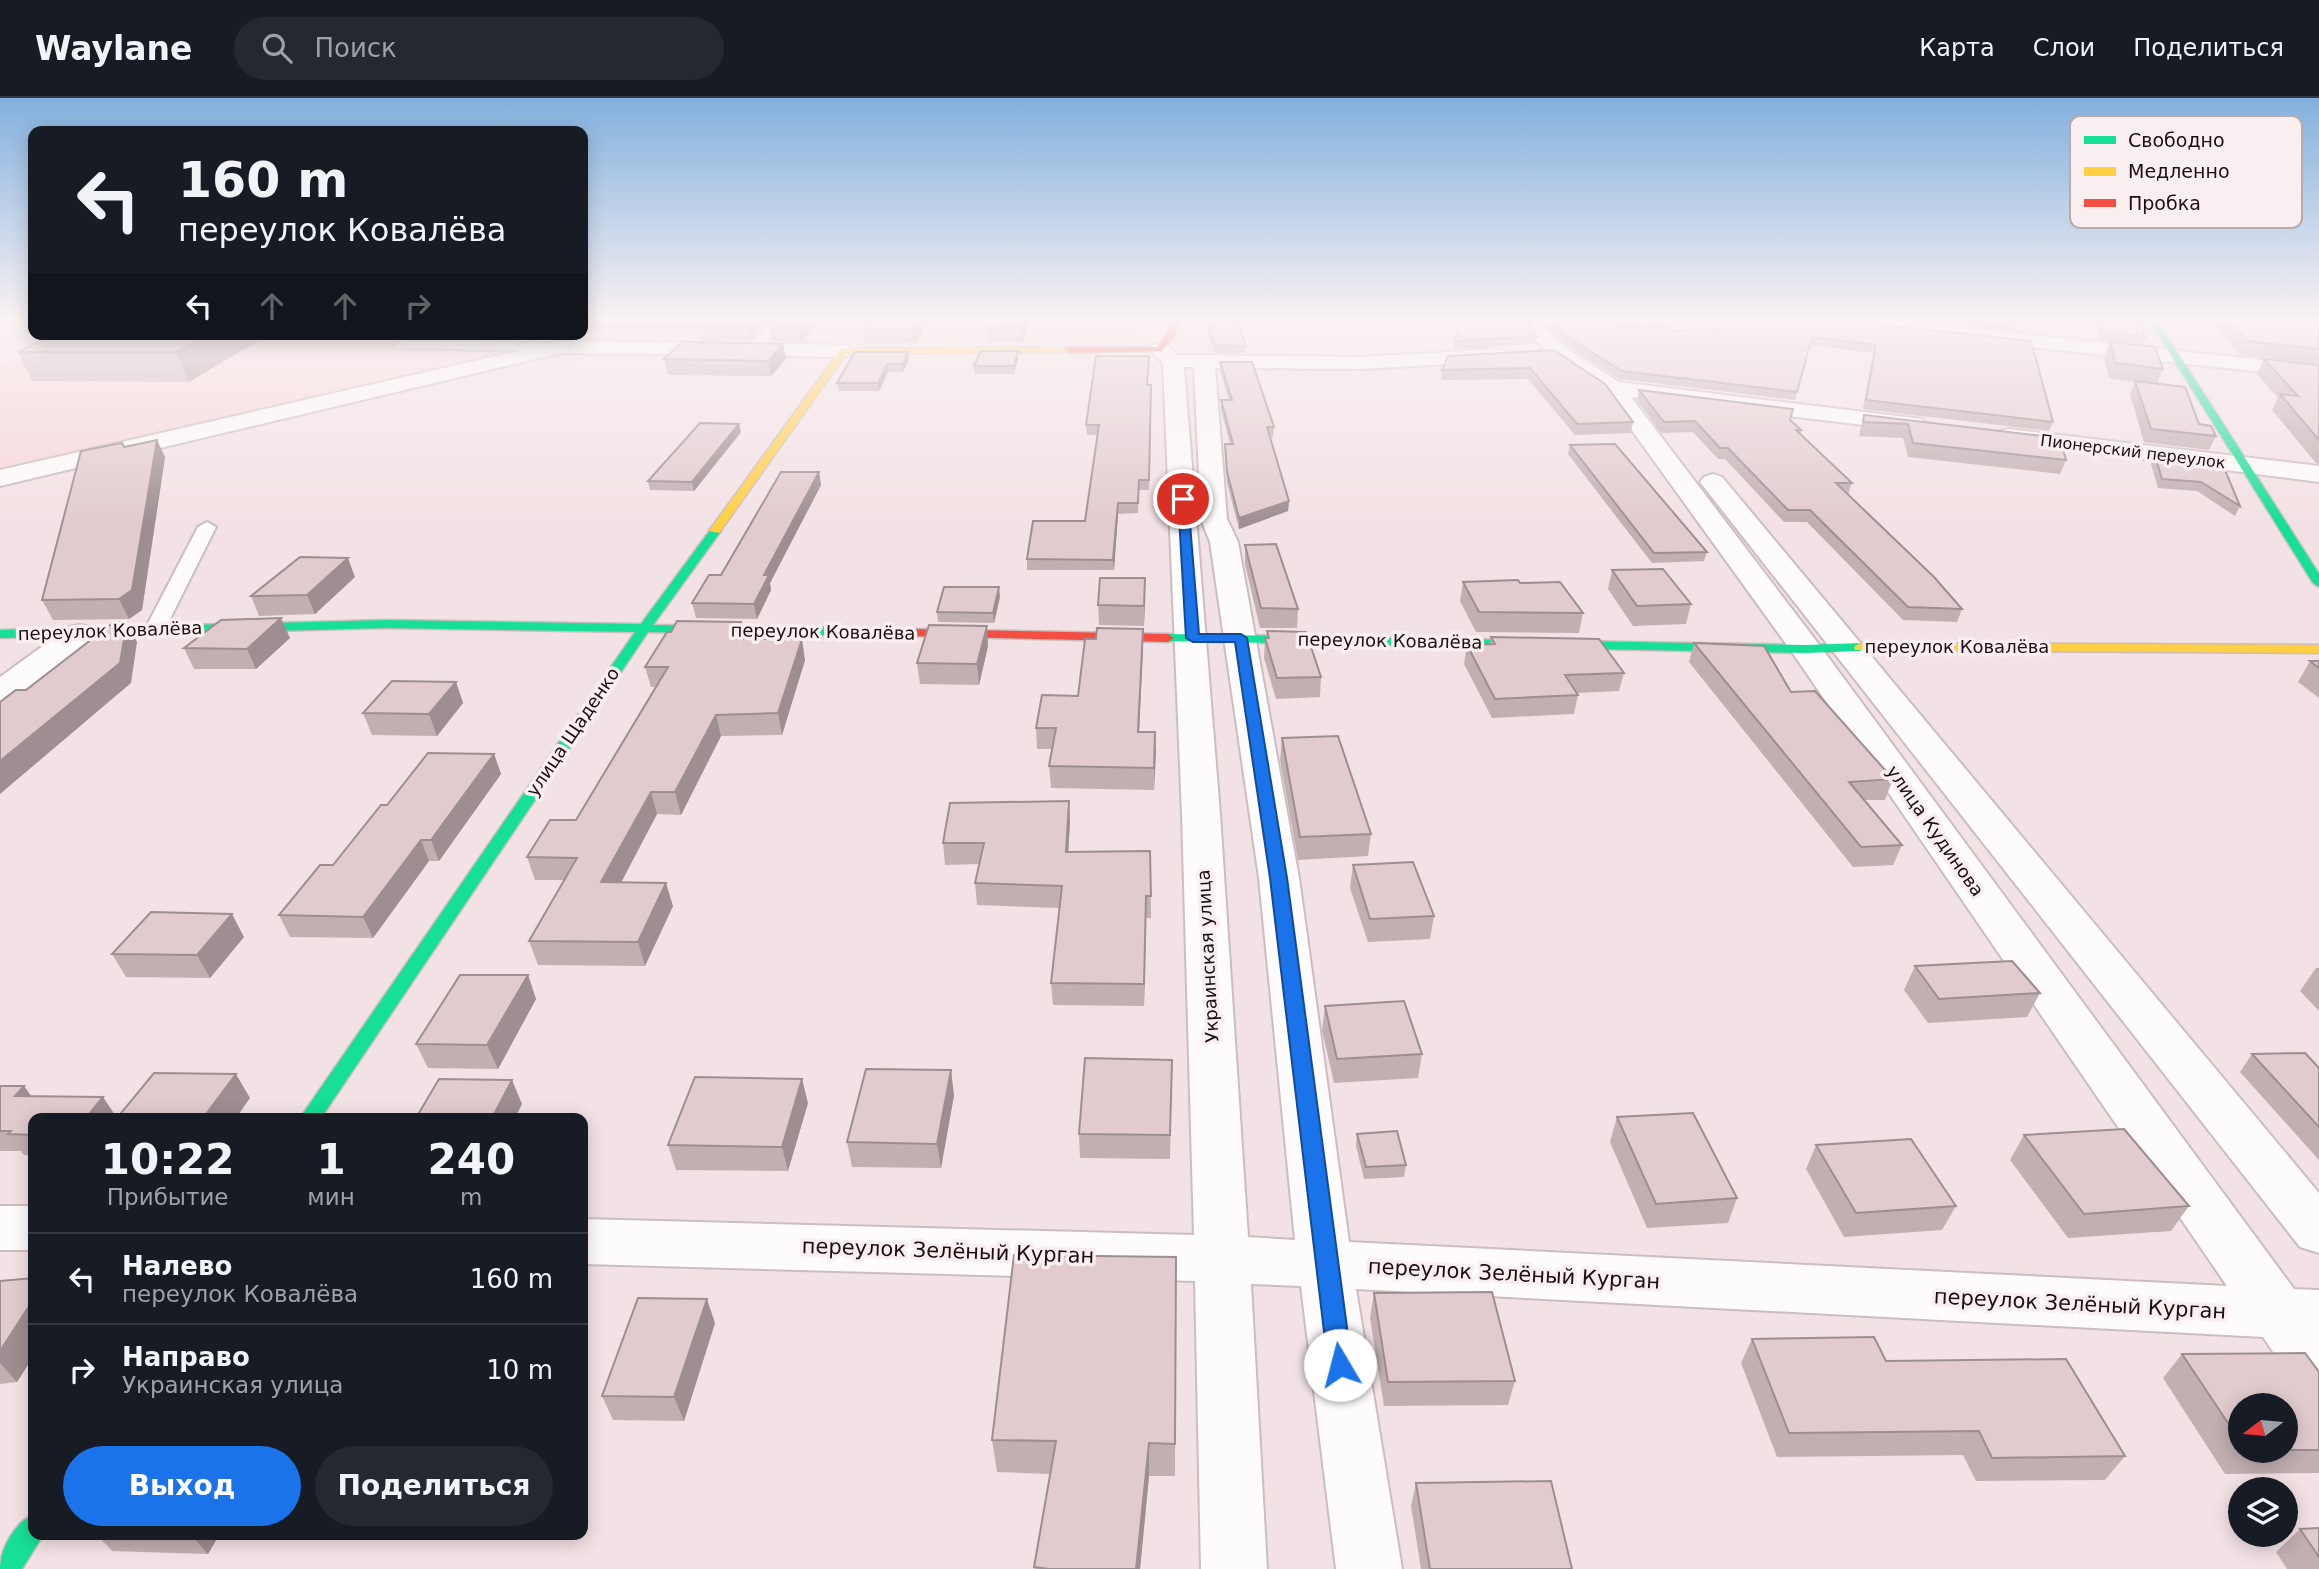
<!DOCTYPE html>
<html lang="ru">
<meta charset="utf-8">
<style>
:root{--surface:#171b24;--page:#242831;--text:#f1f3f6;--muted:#9ea1a6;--line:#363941;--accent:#1a73e8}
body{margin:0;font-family:"DejaVu Sans",sans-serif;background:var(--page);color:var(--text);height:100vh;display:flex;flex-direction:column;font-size:26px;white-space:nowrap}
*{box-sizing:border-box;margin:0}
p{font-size:23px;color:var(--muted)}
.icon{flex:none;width:38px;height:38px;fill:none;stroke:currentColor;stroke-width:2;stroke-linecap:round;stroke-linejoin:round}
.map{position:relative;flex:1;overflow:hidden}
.details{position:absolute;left:28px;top:1015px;width:560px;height:427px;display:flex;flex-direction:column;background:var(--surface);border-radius:14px;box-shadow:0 4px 18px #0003}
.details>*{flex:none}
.top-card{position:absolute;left:28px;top:28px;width:560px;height:214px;border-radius:14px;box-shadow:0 4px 18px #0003;background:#171b24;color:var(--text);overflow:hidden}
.needle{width:46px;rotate:254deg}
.controls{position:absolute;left:2228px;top:1295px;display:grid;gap:14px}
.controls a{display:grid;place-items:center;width:70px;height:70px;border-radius:50%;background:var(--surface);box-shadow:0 4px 18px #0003;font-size:35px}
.pin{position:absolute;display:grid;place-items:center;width:60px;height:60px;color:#fff;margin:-30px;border:4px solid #fff;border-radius:50%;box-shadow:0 2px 7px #0007}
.me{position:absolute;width:77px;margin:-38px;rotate:352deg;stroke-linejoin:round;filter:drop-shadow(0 0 5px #0008)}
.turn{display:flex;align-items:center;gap:24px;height:147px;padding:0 35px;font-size:32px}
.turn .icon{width:91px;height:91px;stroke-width:2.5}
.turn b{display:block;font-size:49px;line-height:60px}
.lanes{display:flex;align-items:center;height:66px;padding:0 35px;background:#0003;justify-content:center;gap:35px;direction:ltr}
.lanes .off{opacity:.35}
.eta{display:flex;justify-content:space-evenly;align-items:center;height:119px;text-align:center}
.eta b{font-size:42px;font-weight:600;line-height:49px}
.cta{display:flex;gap:14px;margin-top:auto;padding:14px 35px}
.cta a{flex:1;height:80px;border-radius:42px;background:var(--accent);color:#fff;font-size:28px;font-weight:600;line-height:80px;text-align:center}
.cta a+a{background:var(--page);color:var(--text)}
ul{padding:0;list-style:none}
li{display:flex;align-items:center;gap:21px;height:91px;padding:0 35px;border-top:2px solid var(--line)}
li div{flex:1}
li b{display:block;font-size:26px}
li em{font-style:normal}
header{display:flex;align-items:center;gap:42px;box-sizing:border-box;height:98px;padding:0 35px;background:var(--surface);border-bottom:2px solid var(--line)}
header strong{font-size:33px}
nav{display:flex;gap:38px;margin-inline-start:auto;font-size:24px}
.search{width:490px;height:63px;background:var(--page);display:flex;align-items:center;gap:18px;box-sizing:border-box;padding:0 24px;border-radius:38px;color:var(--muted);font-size:26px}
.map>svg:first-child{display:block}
</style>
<header>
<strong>Waylane</strong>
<div class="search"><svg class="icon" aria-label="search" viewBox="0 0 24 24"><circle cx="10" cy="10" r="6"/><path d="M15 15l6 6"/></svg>Поиск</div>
<nav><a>Карта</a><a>Слои</a><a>Поделиться</a></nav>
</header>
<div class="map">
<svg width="2319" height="1471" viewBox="0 0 2319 1471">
<rect width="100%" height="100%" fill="#f3e2e5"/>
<path fill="#f7d6db" d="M583 219H1142L1133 246 569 243 0 373V267L73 236H583Z"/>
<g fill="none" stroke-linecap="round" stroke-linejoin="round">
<g stroke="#ccbdbf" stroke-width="4">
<path id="lane" d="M775 219H788L758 255H748V249Z
M401 243 561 245 567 249 561 253 396 250 395 247Z
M207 424 216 429 164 533 161 537H147L144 533 198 429Z"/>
</g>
<g stroke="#ccbdbf" stroke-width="4">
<path id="street" d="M1532 219H1552L1545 229 1564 249 1619 284 1922 321 1926 326 1922 331 1914 333 1631 299 1817 544 2294 1191 2319 1192V1299L2298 1291 2263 1239 1356 1191 1402 1471H1336L1301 1188 1251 1186 1267 1471H1201L1195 1183 583 1166V1121L1194 1137 1182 716 1163 265 1149 251 1152 247C1164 244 1169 249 1178 257L1362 259 1499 251 1506 253 1509 257 1506 261 1499 263 1362 271 1215 270 1227 421 1238 444 1299 780 1349 1144 2227 1188 1794 557 1605 295 1550 257 1527 233 1524 229ZM1184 269H1194L1201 421 1210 444 1259 780 1295 1142 1248 1139 1220 716Z
M1798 219H1863L2319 268V280L1807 225Z
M561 243 844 247 851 249 854 253 851 257 844 259 561 255 0 388V372Z
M2008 331 2319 368V384L2000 343 1996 338 2000 333Z
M1713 376 1722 379 2319 1095V1155L2300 1149 1704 389 1700 384 1704 379Z
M80 527 91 529 96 536 91 543 12 601 0 604V579L69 529Z
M0 1108H33V1152H0Z"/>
</g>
<g stroke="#ccbdbf" stroke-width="3">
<path id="fast" d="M2147 219H2155L2319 476V489L2313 485Z
M715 430 721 433 653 527 866 530 872 534 866 538 648 534 321 1020H300L635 534 386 530 0 540V532L386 522 641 526 711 431Z
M1168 536 1806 547 1860 545 1866 549 1860 553 1806 555 1163 543V537Z
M33 1417V1437H43L42 1439 22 1471H0C0 1452 14 1425 33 1417Z"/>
</g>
<g stroke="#ccbdbf" stroke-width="3">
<path id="slow" d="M1070 249 1074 252 1073 254 846 256 719 435 709 433 841 251Z
M1860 545 2319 547V555L1855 552 1854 549Z"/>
</g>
<g stroke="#ccbdbf" stroke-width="3">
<path id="jam" d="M1171 219H1179L1175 236 1162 253 1070 255 1066 252 1070 249H1157L1167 236Z
M866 530 1168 536 1174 540 1168 544 862 537V531Z"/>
</g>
<use href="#lane" fill="#fdfbfb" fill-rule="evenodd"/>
<use href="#street" fill="#fdfbfb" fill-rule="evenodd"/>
<use href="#fast" fill="#16e098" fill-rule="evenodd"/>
<use href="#slow" fill="#ffcf43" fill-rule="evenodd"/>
<use href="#jam" fill="#f24e42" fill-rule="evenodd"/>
</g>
<path fill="#c2afb2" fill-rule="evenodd" d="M583 219H771L750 243 702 242 700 233 583 232Z
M772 219H822L801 244 771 243 768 224Z
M870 219H928L916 245 865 246 863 231Z
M1204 219H1236L1246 248 1245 255H1214Z
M1464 219H1529L1526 223 1537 238 1535 246 1453 251 1454 243Z
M1551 219H1630L1623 229 1673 233 1725 231 1809 220 2031 243 2053 324 2049 333 1863 311 1873 255 1810 247 1795 302 1620 281 1566 247 1548 229Z
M1889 219H2012L2016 225 2014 233Z
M2094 219H2138L2145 239 2142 246 2099 242Z
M2207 219H2319V266L2240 257Z
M1028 224 1022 244H988L987 230Z
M269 236 189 284 32 283 18 254Z
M2110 244 2163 271 2157 285 2199 326 2216 338 2209 352 2144 344 2130 296 2135 284 2109 280 2104 260Z
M783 246 786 261 771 278 668 277 664 261Z
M1554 252 1633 324 1631 335 1575 337 1528 281 1441 282 1442 272Z
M908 254 909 261 903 274H888L879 293H839L837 285Z
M1018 261 1014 276H975L974 268Z
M2264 261 2319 267V366L2316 365 2272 312 2278 300 2257 276Z
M1220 264 1274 329 1273 339H1270L1289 403 1288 413 1239 431 1227 385 1225 346H1230L1221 312V302H1229L1220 273Z
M1148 287 1151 296 1149 392H1139L1138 415 1118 416 1114 472H1027V461L1085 423 1097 337H1087L1086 327Z
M1639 292 1790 322 1801 332 1800 336 1852 385 1848 397 1962 511 1957 524 1903 522 1807 424H1784L1725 361H1718L1693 334 1661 335 1637 302Z
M1864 317 2066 362 2060 376 1908 359 1903 340 1859 338Z
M741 334 694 393 650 392 648 383Z
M1570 347 1707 454 1704 463 1652 465 1568 356Z
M124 349 165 359 142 512 129 521 53 522 42 502Z
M2155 357 2222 365 2240 408 2235 418 2197 393 2158 390 2151 366Z
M819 374 821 387 770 485 771 492 757 521 696 520 692 505 721 477Z
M1245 447 1298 511 1297 530H1260L1245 466Z
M1612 472 1691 506 1686 526 1633 528 1608 491Z
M355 479 315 516 259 518 251 498Z
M1463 484 1520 485 1583 515 1579 535 1476 534 1460 503Z
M1000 499 994 525 938 524 937 514Z
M1145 499 1144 528 1099 527 1098 507Z
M741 524 744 541 805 562 782 637 721 638 681 717 657 716 621 785 673 808 645 868 538 867 529 843 564 782H535L527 759 576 722 655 589H651L645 569Z
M1143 531 1139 634H1155L1154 692 1051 690 1049 668 1052 651H1037L1036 630 1078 598 1096 541Z
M1267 533 1321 579 1320 599 1276 601 1264 560 1265 540H1267Z
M1491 539 1624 575 1619 593 1577 595 1578 597 1574 616 1492 620 1464 566 1467 547H1490Z
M290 540 256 571H194L184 550Z
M1694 545 1791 594 1893 681 1885 702H1865L1902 747 1893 767 1853 769 1689 564Z
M988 548 979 587 920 586 917 565Z
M2310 563H2319V600L2298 584Z
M456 584 463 605 437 638 372 637 363 615Z
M1282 640 1371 736 1368 758 1298 762 1280 662Z
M494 656 501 676 439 763H429L373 840 290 839 279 817 333 767 387 707Z
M1069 703 1070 724 1068 754 1150 753 1151 820H1146L1144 908 1053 907 1051 885 1060 810 977 807 975 785 979 766 945 767 943 745Z
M1353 767 1434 818 1430 841 1368 844 1350 790Z
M244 839 210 880 126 879 112 856Z
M1915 868 2040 895 2027 919 1928 925 1904 892Z
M2316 870H2319V913L2300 893Z
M528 877 536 901 498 971 428 970 416 946Z
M1325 908 1422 956 1418 980 1334 985 1322 932Z
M2252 956 2319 970V1062L2240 974Z
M1172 962 1170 1061 1080 1060 1079 1036Z
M0 988H24L31 998 33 1020V1057H24L21 1053H0Z
M954 997 941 1070 852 1069 847 1044Z
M808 1005 788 1073 676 1072 668 1047Z
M1617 1019 1737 1100 1728 1125 1647 1130 1610 1044Z
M1357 1036 1406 1067 1404 1079 1364 1081 1356 1048Z
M2024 1037 2189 1108 2171 1133 2068 1140 2010 1062Z
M1816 1047 1956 1108 1942 1132 1844 1139 1806 1071Z
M1176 1159 1175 1378H1149L1140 1471H1034L1050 1376 997 1374 992 1342Z
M33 1180V1259L17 1284 0 1286V1183Z
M1374 1195 1515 1283 1508 1307 1384 1308 1370 1220Z
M715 1225 684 1323 613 1322 602 1298Z
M1752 1241 1886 1263 2125 1358 2105 1382 1976 1383 1963 1357 1777 1359 1741 1265Z
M2182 1256 2319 1274V1375L2225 1376 2163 1280ZM2240 1307 2286 1353H2240Z
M1416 1385 1572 1471H1421L1411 1408Z
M2319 1430V1471H2287L2276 1454 2300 1431Z
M97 1437H219L208 1456 112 1453Z"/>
<path fill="#9e8e91" d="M750 219H771L750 243 746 223Z
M802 219H822L801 244 798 224Z
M920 219H928L916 245 914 231Z
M1024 219H1027L1028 224 1022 244V229Z
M1626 219H1630L1618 237 1620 229Z
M208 236H269L189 284 176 254Z
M783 246 786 261 771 278 768 263Z
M1018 253V261L1014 276V268Z
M908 254 909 261 903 274 902 266Z
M887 266 888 274 879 293 878 285Z
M739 326 741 334 694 393 692 384Z
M157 342 165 359 142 512 129 521 119 501Z
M819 374 821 387 770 485 771 492 757 521 754 506 764 477Z
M1289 403 1288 413 1239 431V420Z
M1118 405V416L1114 472 1113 462Z
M348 460 355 479 315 516 307 497Z
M1145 480V499L1144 528V508Z
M999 489 1000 499 994 525 993 515Z
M281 520 290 540 256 571 247 551Z
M127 524 137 544 131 585 0 696V663Z
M741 524 745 544 734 541Z
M987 528 988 548 979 587 977 566Z
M1143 531V551L1138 655V634Z
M802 541 805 562 782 637 778 615Z
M456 584 463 605 437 638 429 616Z
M716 617 721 638 681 717 675 694Z
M1155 634 1156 655 1154 692V670Z
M494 656 501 676 439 763 431 742Z
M651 694 657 716 609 807 601 784Z
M1069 703 1070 724 1067 776 1066 754Z
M421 742 429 763 373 840 363 819Z
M666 785 673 808 645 868 638 844Z
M1146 798V820L1144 908V886Z
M232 816 244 839 210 880 197 857Z
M528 877 536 901 498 971 487 947Z
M951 972 954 997 941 1070 937 1046Z
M236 976 250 1000 236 1020H203Z
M802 981 808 1005 788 1073 782 1049Z
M512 982 522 1006 515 1020H492Z
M24 988 39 1009 15 998Z
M103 999 117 1020H86Z
M707 1201 715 1225 684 1323 674 1299Z
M33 1202V1259L17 1284 0 1265V1253Z
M1149 1345V1378L1140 1471H1136Z
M191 1437H219L208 1456Z"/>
<path fill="#e2cbcf" stroke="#9e8e91" stroke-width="2" d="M702 219H750L746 223H698Z
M772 219H802L798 224H768Z
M870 219H920L914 231H863Z
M992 219H1024L1022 229 987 230Z
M1206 219H1236L1246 248 1215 247Z
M1464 219H1524L1537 238 1454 243Z
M1551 219H1626L1620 229 1668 228 1673 233 1725 231 1730 219H1808L2031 243 2053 324 1866 302 1876 247 1812 239 1797 294 1622 273 1567 239 1550 221Z
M1963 219H2012L2016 225Z
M2098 219H2138L2145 239 2102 234Z
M2225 219H2319V251L2247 243Z
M55 236H208L176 254H18Z
M682 244 783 246 768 263 664 261Z
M2110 244 2155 249 2163 271 2115 265Z
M1554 252 1605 286 1633 324 1577 326 1530 270 1442 272 1448 258Z
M981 253H1018L1014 268H974Z
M855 254H908L902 266H887L878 285H837Z
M1096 258H1149L1147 287H1151L1149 382H1139L1138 405H1118L1113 462 1027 461 1033 423H1085L1099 327H1086Z
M2264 261 2319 267V342L2280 296 2298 298Z
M1220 264H1252L1274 329H1267L1289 403 1239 420 1227 374 1225 346H1233L1221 302H1232Z
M2135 283 2185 289 2199 326 2211 328 2216 338 2151 331Z
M1639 292 1793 311 1790 322 1801 332H1796L1852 385H1836L1934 479 1962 511 1908 509 1810 412H1788L1728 350H1720L1695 323 1664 324Z
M1864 317 2060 340 2066 362 1913 345 1908 326 1863 324Z
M700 325 739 326 692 384 648 383Z
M157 342 132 492 119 501 42 502 81 353 122 345 124 349Z
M1615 346 1707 454 1654 455 1570 347Z
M2155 357 2222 365 2240 408 2201 384 2162 381Z
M781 374H819L764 477H769L754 506 692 505 709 477H721Z
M1276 446 1298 511 1261 510 1245 447Z
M300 459 348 460 307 497 251 498Z
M1663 471 1691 506 1637 508 1612 472Z
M1100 480H1145L1144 508 1098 507Z
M1518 482 1520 485 1560 484 1583 515 1479 514 1463 484Z
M944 489H999L993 515 937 514Z
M281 520 247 551 184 550 221 522Z
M677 523 741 524 734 541H802L778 615 716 617 675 694H651L601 784 666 785 638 844 529 843 577 760 527 759 550 722H576L668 569H645L667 534H671Z
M114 524H127L120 565 0 663V604L16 592H26Z
M929 527 987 528 977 566 917 565Z
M1097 530 1143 531 1138 634H1155L1154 670 1049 668 1056 630H1036L1042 597 1078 598 1085 541H1096Z
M1267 533 1306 534 1321 579 1277 580 1265 540H1269Z
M1491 539 1599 541 1624 575 1565 577 1578 597 1495 601 1467 547 1495 546Z
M1694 545 1764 548 1791 594 1815 593 1893 681 1849 684 1902 747 1861 749Z
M2310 563H2319V570Z
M392 583 456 584 429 616 363 615Z
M1338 638 1371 736 1300 739 1282 640Z
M428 655 494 656 431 742H421L363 819 279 817 320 767H333L381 707H387Z
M1069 703 1066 754 1150 753 1151 798H1146L1144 886 1051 885 1062 788 975 785 984 745H943L950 705Z
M1413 764 1434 818 1370 821 1353 767Z
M151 814 232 816 197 857 112 856Z
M2012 863 2040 895 1939 901 1915 868Z
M460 877H528L487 947 416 946Z
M1404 903 1422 956 1337 961 1325 908Z
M2305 955 2319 970V1029L2252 956Z
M1085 960 1172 962 1170 1037 1079 1036Z
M866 971 951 972 937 1046 847 1044Z
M154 975 236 976 203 1020H117Z
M695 979 802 981 782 1049 668 1047Z
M439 981 512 982 492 1020H416Z
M0 988H24L15 998 103 999 86 1020H33V1037L8 1036 11 1033H0Z
M1693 1015 1737 1100 1656 1106 1617 1019Z
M2124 1031 2189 1108 2084 1116 2024 1037Z
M1397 1033 1406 1067 1366 1069 1357 1036Z
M1911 1041 1956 1108 1856 1115 1816 1047Z
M1014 1157 1176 1159 1175 1346 1149 1345 1136 1471H1049L1034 1469 1056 1343 992 1342Z
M33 1180V1202L0 1253V1183Z
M1492 1194 1515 1283 1388 1284 1374 1195Z
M638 1200 707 1201 674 1299 602 1298Z
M1874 1239 1886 1263 2066 1261 2125 1358 1992 1360 1979 1333 1789 1335 1752 1241Z
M2305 1255 2319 1274V1352H2286V1307H2240V1343L2182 1256Z
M1551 1383 1572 1471H1430L1416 1385Z
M2319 1430V1459L2300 1431Z"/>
<linearGradient id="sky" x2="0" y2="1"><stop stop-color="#82b0de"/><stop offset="0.52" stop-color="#faf2f3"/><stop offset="1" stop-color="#faf2f3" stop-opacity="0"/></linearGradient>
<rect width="2319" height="425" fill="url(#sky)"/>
<path fill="#1a73e8" stroke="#114b97" stroke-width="2" d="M1183 398 1188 401 1199 536H1241L1247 540 1287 780 1352 1267 1348 1275 1340 1278 1331 1275 1328 1267 1270 780 1235 544H1193L1186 540 1178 401Z"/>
<g text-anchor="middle" stroke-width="7" stroke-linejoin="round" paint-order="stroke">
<g font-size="16" fill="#1e0e11" stroke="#f9eef0">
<text transform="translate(2133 353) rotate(7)" y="6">Пионерский переулок</text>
</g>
<g font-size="18" fill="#1e0e11" stroke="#f9eef0">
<text transform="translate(110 533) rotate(-2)" y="6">переулок Ковалёва</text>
<text transform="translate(823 534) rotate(1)" y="6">переулок Ковалёва</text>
<text transform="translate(1390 543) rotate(1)" y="6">переулок Ковалёва</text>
<text x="1957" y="555">переулок Ковалёва</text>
<text transform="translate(573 634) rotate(-56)" y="6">улица Щаденко</text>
<text transform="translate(1935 733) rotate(55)" y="6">улица Кудинова</text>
<text transform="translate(1208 858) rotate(-93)" y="6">Украинская улица</text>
</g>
<g font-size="21" fill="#1e0e11" stroke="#f9eef0">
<text transform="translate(948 1153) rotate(2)" y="7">переулок Зелёный Курган</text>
<text transform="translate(1514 1176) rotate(3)" y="7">переулок Зелёный Курган</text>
<text transform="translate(2080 1206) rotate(3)" y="7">переулок Зелёный Курган</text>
</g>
</g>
<rect x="2070" y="18" width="232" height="112" rx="10" fill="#f9eef0" stroke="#b7abad" stroke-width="2"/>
<rect x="2084" y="38" width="32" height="8" fill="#16e098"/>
<rect x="2084" y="69" width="32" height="9" fill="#ffcf43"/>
<rect x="2084" y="101" width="32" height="8" fill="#f24e42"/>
<g font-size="19" fill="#1e0e11">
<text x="2128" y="49">Свободно</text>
<text x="2128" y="80">Медленно</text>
<text x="2128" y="112">Пробка</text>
</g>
</svg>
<div class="controls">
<a><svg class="needle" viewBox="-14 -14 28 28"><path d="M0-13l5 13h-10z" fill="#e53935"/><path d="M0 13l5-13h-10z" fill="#9ea1a6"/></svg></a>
<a><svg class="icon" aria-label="layers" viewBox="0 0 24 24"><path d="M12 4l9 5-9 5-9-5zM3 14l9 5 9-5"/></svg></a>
</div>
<div class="pin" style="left:1183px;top:401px;background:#d93025"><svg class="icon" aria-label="arrive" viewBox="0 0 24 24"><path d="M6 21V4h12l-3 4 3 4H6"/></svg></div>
<svg class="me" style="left:1340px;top:1267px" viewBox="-20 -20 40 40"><circle r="19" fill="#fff"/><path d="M0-13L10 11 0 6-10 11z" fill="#1a73e8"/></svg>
<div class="top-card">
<div class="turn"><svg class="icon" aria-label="left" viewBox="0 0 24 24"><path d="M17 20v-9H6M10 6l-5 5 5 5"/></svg><div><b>160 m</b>переулок Ковалёва</div></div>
<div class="lanes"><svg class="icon" aria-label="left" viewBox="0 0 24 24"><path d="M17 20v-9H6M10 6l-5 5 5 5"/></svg><svg class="icon off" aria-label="ahead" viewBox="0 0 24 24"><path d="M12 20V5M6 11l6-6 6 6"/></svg><svg class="icon off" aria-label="ahead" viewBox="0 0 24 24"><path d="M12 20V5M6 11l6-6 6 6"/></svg><svg class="icon off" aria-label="right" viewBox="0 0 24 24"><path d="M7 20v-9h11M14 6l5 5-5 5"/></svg></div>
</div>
<section class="details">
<div class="eta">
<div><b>10:22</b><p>Прибытие</p></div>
<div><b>1</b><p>мин</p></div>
<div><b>240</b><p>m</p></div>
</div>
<ul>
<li><svg class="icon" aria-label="left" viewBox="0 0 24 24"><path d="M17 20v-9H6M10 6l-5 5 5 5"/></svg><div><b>Налево</b><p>переулок Ковалёва</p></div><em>160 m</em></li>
<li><svg class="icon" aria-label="right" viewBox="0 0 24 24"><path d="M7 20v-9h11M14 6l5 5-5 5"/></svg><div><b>Направо</b><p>Украинская улица</p></div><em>10 m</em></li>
</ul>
<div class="cta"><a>Выход</a><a>Поделиться</a></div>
</section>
</div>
